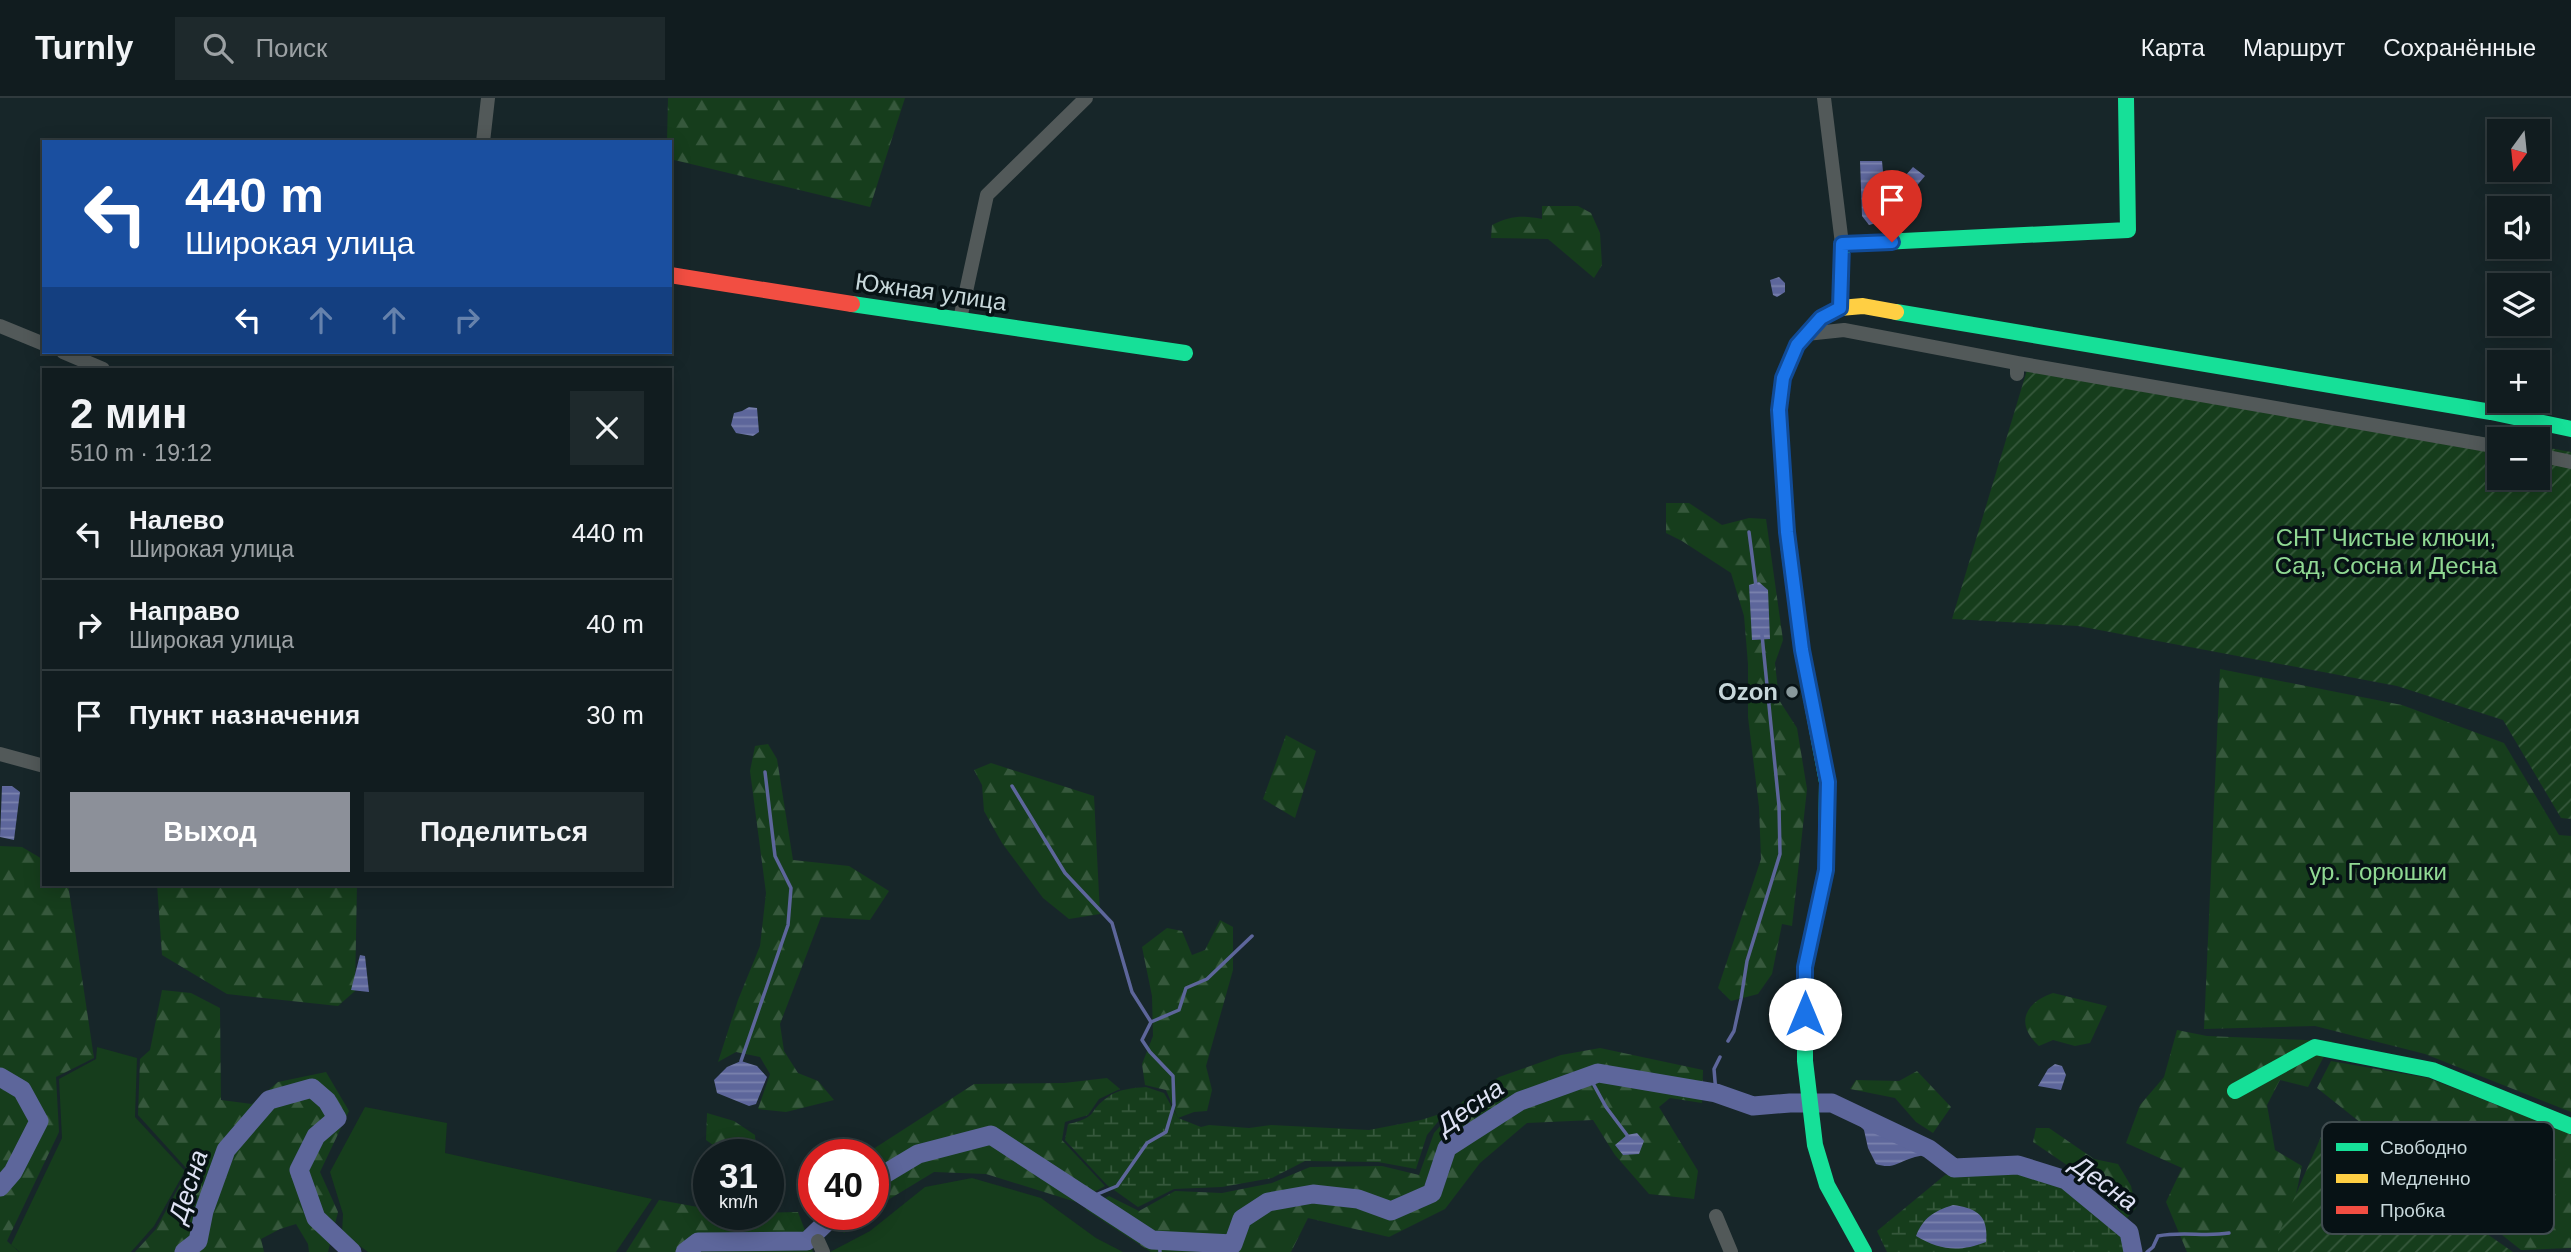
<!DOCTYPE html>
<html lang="ru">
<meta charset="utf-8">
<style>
:root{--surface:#111c1f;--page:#1e292c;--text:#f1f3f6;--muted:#9ca1a4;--line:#303a3d;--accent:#8c9099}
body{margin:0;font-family:Helvetica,sans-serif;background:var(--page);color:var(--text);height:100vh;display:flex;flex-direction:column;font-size:26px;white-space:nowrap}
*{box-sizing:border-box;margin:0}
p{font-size:23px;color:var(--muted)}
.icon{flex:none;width:38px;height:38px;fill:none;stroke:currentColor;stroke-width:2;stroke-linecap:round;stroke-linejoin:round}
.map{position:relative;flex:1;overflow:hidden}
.drawer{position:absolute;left:42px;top:270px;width:630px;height:518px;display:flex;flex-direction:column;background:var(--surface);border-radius:0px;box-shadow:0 4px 18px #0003,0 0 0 2px var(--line)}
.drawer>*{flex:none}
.guide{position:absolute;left:42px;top:42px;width:630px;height:214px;border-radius:0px;box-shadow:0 4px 18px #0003,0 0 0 2px var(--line);background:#1a4fa0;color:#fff;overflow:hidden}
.needle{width:46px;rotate:195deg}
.buttons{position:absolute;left:2487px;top:21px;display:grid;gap:14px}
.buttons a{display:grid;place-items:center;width:63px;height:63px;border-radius:0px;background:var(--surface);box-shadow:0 4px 18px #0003,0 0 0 2px var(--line);font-size:35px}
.speed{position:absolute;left:693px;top:1041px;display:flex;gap:14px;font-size:35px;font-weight:700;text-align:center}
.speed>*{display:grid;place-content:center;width:91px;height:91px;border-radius:50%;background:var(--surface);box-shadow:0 4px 18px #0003,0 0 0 2px var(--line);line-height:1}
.speed small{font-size:18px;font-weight:400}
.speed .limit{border:10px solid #d22;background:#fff;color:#111}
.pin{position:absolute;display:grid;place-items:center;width:60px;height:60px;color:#fff;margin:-72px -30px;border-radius:50% 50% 50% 0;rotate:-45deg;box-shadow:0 0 7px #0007}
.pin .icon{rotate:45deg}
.me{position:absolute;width:77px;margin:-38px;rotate:0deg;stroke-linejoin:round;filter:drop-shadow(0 0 5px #0008)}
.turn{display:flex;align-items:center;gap:24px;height:147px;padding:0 28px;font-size:32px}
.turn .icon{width:91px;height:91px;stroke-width:2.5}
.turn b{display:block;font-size:49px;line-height:60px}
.lanes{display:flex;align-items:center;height:66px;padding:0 28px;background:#0003;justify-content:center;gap:35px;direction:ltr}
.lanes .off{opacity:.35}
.round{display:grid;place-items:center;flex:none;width:74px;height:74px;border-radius:0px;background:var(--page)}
.summary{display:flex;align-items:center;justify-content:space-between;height:119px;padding:0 28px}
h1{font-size:42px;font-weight:800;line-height:52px}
.primary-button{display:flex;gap:14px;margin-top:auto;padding:14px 28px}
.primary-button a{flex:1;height:80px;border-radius:0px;background:var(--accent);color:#fff;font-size:28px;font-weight:800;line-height:80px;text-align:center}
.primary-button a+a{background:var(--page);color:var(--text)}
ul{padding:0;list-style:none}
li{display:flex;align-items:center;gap:21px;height:91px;padding:0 28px;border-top:2px solid var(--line)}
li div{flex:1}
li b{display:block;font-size:26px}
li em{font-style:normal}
header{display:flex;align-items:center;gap:42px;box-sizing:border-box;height:98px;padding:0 35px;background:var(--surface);border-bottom:2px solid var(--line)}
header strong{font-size:33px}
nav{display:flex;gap:38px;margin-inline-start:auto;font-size:24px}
.search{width:490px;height:63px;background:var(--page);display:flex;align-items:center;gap:18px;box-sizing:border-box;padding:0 24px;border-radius:0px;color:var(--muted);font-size:26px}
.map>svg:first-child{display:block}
</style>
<header>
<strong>Turnly</strong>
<div class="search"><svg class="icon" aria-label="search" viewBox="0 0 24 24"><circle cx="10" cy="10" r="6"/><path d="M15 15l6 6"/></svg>Поиск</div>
<nav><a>Карта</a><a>Маршрут</a><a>Сохранённые</a></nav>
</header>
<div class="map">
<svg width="2571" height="1154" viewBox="0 0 2571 1154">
<defs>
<pattern id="forest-firs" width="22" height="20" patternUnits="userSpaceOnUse" patternTransform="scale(1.75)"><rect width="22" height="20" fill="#163d1c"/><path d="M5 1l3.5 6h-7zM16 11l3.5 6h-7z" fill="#36583c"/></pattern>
<pattern id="wetland-marsh" width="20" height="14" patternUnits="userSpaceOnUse" patternTransform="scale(1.75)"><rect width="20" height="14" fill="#163d1c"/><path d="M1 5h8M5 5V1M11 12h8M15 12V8" fill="none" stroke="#36583c"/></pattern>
<pattern id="garden-furrows" width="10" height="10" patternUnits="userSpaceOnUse" patternTransform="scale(1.75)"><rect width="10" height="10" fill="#163d1c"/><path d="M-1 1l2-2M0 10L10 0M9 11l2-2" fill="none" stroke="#36583c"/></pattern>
<pattern id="water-rules" width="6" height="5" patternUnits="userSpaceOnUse" patternTransform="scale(1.75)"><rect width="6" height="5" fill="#5d669b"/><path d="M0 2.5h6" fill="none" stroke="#7a82ad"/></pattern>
</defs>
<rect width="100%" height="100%" fill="#172629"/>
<path fill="#163d1c" d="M97 949 137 960 135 1019 185 1073 154 1128 131 1154H20L11 1147 62 1040 59 981 96 961Z
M365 1009 447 1025 445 1055 652 1101 616 1154H368L342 1135 343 1116 330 1074Z
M972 1080 1041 1100 1096 1140 1123 1154H830L870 1133 925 1089Z"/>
<path fill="url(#forest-firs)" d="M668 0H905L870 109 670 61V44H667Z
M1542 108H1578L1591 115 1600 135 1602 167 1594 180 1548 141 1491 140 1492 127C1510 118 1522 117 1542 121Z
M1666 405H1689L1722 427 1749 420 1766 421 1783 542 1775 565 1779 602 1797 630 1807 691 1792 828 1782 826 1772 876 1758 896 1731 903 1718 890 1761 761 1759 709 1748 619V566L1744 518 1731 475 1682 443 1666 435Z
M2220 571 2402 607 2504 645 2559 737 2571 738V1014L2425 956 2315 928 2204 931Z
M1286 637 1316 653 1295 720 1263 701Z
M768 646 777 661 793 762 849 768 889 793 870 822 821 819 780 926 784 953 798 975 818 983 834 1002 786 1014 758 1011 770 976 760 959 736 954 718 964 738 902 760 848 766 795 750 673 755 648Z
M991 665 1094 698 1100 816 1069 821 1043 800 1002 745 984 713 982 687 974 672Z
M0 748 22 749 44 762V786H68L94 960 56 979 59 1034 7 1143 19 1154H0Z
M157 786H357L355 893 338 908 227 896 162 857Z
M1220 822 1233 829V872L1206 968 1212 992 1207 1013 1194 1014 1178 1020 1166 992 1145 987 1142 966 1153 938 1152 898 1142 849 1167 830 1182 833 1192 857 1205 852Z
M162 892 191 895 220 910 221 1002 252 1006 278 984 326 974 349 1013 320 1074 338 1114 328 1154H309L308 1146 296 1126 280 1131 261 1141 264 1154H135L156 1131 188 1072 138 1017 140 961 150 952Z
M2053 895 2107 908 2090 945 2075 948 2053 942 2039 948C2015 926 2024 905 2053 895Z
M2177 932 2207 938 2332 943 2308 989 2280 982 2267 1007 2275 1052 2302 1068 2284 1154H2187L2166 1104 2182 1070 2126 1045 2140 1007 2164 979Z
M1600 950 1703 972 1702 1005 1670 1000 1659 1009 1698 1073 1694 1101 1649 1096 1615 1057 1593 1022 1527 1025 1480 1065 1445 1111 1389 1139 1308 1120 1291 1154H1151L1085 1111 1109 1098 1139 1113 1175 1093 1222 1095 1272 1085 1310 1069 1382 1068 1419 1077 1434 1035 1462 1004 1499 979 1561 957Z
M2331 963 2428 980 2571 1036V1150L2521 1152 2317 990Z
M1917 973 1951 1009 1933 1035 1916 1024 1895 1000 1850 991 1856 982 1899 983Z
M1107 980 1120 991 1099 1001 1088 1017 1065 1024 1062 1042 1105 1088 1076 1104 986 1076 934 1074 873 1111V1057H864L974 986 1064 985Z
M707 1015 734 1023 755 1037 756 1057H727L706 1042Z
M2036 1030H2049L2094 1061 2118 1066 2131 1088 2136 1110 2127 1120 2083 1078 2033 1044Z
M659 1102 709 1111V1116L798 1114 813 1154H626Z
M830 1117H867L844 1135Z"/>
<path fill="url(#wetland-marsh)" d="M1146 989 1164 995 1178 1020 1201 1029 1209 1027 1249 1030 1271 1027 1369 1032 1421 1022 1446 1014 1427 1037 1416 1071 1378 1064 1305 1063 1272 1080 1222 1089 1174 1091 1138 1109 1107 1087 1065 1042 1068 1026C1100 1019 1087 1013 1108 999 1118 991 1133 990 1146 989Z
M2020 1072 2065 1088 2123 1138 2126 1154H1887L1877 1133 1945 1077Z"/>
<path fill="url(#garden-furrows)" d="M2030 262 2499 342V380H2538V348L2571 354V721L2561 720 2503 622 2397 588 2078 528 1952 521Z
M2327 1025 2513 1154H2278V1137Z"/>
<path fill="url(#water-rules)" d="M1860 63H1882L1885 94 1890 95 1913 69 1925 78C1909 96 1894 121 1869 127L1862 118Z
M1779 179 1785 185V194L1777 199 1773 197 1770 182Z
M749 309 757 310 759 334 753 338 736 335 731 327 734 315 742 313Z
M1759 484 1768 492 1770 541 1752 542 1749 487Z
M2 688H12L20 694 14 742 0 739Z
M360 857 365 858 369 894 351 892Z
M741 963 757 968 767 979 756 1006 749 1008 717 995 714 982 727 969Z
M2055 966 2062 968 2066 977 2061 992 2038 988 2048 971Z
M1841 1009 1929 1051 1932 1055C1925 1057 1917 1058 1909 1061 1896 1066 1891 1071 1876 1066L1868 1050 1864 1032Z
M1637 1035 1644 1043 1639 1056 1623 1057 1615 1047 1627 1037Z
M1953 1107C1977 1110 1989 1118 1986 1144 1960 1154 1941 1153 1916 1138 1923 1120 1934 1113 1953 1107Z"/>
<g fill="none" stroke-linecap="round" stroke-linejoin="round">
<path stroke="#5d669b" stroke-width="3.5" d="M1749 434 1756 488
M1012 688 1065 775 1112 825 1132 894 1151 924
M1728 943 1734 933 1741 901 1747 863 1780 756 1779 708 1762 537
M741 963 788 827 791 790 775 758 765 674
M1589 978 1606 1009 1627 1037
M1716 995 1714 971 1720 959
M1088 1100 1117 1088 1147 1045 1166 1034 1174 1007 1173 978 1150 954 1142 942 1151 924 1179 912 1186 890 1207 881 1252 838
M1159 1140 1160 1154
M2147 1154 2153 1149 2158 1138C2182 1133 2205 1139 2229 1135"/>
<path stroke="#5d669b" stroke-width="19" d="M0 979 22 992 39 1023 13 1074 0 1089
M873 1083 918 1056 991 1037 1152 1142 1233 1146 1242 1121 1268 1104 1313 1096 1358 1101 1391 1113 1432 1095 1447 1050 1520 1003 1598 975 1716 995 1753 1008 1790 1005H1832L1929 1051 1954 1070 2018 1067 2066 1082 2129 1134 2133 1154
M184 1154 198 1143 204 1113 226 1052 269 1002 312 990 327 1003 337 1020 316 1038 299 1072 316 1120 352 1154
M685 1154 698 1144 807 1143 835 1116"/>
<path stroke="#525959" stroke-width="14" d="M1824 0 1842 146
M483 44 488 0
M960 221 987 97 1086 0
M0 228 44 246
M1806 236 1844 232 2017 265V276
M63 254 103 271
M2017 265 2499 349
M2538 357 2571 364
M0 656 44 668
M1716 1118 1731 1154
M818 1143 823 1154"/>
<path stroke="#16e098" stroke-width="16" d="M852 206 1185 255
M1840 210 1842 146 2128 132 2126 0
M1896 214 2491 314 2571 331
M1788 445 1802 552 1827 684 1826 772 1805 869V963L1815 1047 1827 1087 1864 1154
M2235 993 2315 949 2432 972 2571 1028"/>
<path stroke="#ffcf43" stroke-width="16" d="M1788 445 1779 312 1783 280 1797 247 1820 221 1840 210 1863 208 1896 214"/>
<path stroke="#f24e42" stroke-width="16" d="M670 177 852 206"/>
</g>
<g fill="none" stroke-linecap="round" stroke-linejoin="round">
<g stroke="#114b97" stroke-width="18">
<path id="route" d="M1805 916V869L1826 772 1828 684 1802 552 1787 434 1779 312 1783 280 1797 247 1821 220 1840 210 1842 146 1892 144"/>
</g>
<use href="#route" stroke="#1a73e8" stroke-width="12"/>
</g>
<circle fill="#89999c" stroke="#071215" stroke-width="2.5" cx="1792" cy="594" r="7"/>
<g text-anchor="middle" stroke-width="7" stroke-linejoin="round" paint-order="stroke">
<g font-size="24" fill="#c7d7da" stroke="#071215">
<text transform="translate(931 194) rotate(8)" y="8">Южная улица</text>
</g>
<g font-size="24" fill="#90d993" stroke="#071215">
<text x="2386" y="448">СНТ Чистые ключи,<tspan x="2386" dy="28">Сад, Сосна и Десна</tspan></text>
<text x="2378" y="782">ур. Горюшки</text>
</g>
<g font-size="24" font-weight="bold" fill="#c7d7da" stroke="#071215" text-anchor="end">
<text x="1778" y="602">Ozon</text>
</g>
<g font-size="26" font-style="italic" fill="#dfe2f4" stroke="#071215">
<text transform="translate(1470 1008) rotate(-35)" y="9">Десна</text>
<text transform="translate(2105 1085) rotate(36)" y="9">Десна</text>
<text transform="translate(188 1088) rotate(-72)" y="9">Десна</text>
</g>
</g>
<rect x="2322" y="1024" width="232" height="112" rx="10" fill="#071215" stroke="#414d50" stroke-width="2"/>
<rect x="2336" y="1045" width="32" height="8" fill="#16e098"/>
<rect x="2336" y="1076" width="32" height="9" fill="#ffcf43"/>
<rect x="2336" y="1108" width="32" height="8" fill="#f24e42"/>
<g font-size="19" fill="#c7d7da">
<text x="2380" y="1056">Свободно</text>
<text x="2380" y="1087">Медленно</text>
<text x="2380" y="1119">Пробка</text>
</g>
</svg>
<div class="buttons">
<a><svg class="needle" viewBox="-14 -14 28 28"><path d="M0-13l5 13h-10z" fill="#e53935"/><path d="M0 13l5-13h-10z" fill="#9ca1a4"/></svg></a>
<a><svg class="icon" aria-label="sound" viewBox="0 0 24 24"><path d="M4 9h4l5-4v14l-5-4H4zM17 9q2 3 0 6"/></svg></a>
<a><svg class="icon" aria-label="layers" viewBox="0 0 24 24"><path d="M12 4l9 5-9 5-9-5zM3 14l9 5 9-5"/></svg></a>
<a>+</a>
<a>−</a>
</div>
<div class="speed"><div>31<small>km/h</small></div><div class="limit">40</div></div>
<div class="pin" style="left:1892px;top:144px;background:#d93025"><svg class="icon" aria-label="arrive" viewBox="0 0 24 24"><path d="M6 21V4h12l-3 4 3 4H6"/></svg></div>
<svg class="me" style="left:1805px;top:916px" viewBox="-20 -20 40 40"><circle r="19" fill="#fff"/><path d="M0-13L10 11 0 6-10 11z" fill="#1a73e8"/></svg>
<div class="guide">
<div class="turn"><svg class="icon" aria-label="left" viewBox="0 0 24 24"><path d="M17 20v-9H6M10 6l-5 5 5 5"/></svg><div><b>440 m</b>Широкая улица</div></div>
<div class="lanes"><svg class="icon" aria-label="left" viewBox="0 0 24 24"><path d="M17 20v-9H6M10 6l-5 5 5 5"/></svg><svg class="icon off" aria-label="ahead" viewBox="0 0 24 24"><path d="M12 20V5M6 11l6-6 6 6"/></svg><svg class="icon off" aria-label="ahead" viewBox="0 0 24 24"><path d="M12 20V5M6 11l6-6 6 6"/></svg><svg class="icon off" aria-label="right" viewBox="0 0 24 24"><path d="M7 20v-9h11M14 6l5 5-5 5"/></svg></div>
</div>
<section class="drawer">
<div class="summary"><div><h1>2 мин</h1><p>510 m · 19:12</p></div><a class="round"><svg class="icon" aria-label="close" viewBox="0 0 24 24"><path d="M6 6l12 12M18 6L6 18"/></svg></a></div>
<ul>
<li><svg class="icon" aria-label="left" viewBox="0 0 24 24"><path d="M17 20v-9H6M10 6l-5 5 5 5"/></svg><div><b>Налево</b><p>Широкая улица</p></div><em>440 m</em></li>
<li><svg class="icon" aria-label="right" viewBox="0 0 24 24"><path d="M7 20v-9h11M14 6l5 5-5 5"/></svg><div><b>Направо</b><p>Широкая улица</p></div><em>40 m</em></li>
<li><svg class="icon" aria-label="arrive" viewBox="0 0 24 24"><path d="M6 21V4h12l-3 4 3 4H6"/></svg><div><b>Пункт назначения</b></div><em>30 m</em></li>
</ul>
<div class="primary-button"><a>Выход</a><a>Поделиться</a></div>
</section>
</div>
